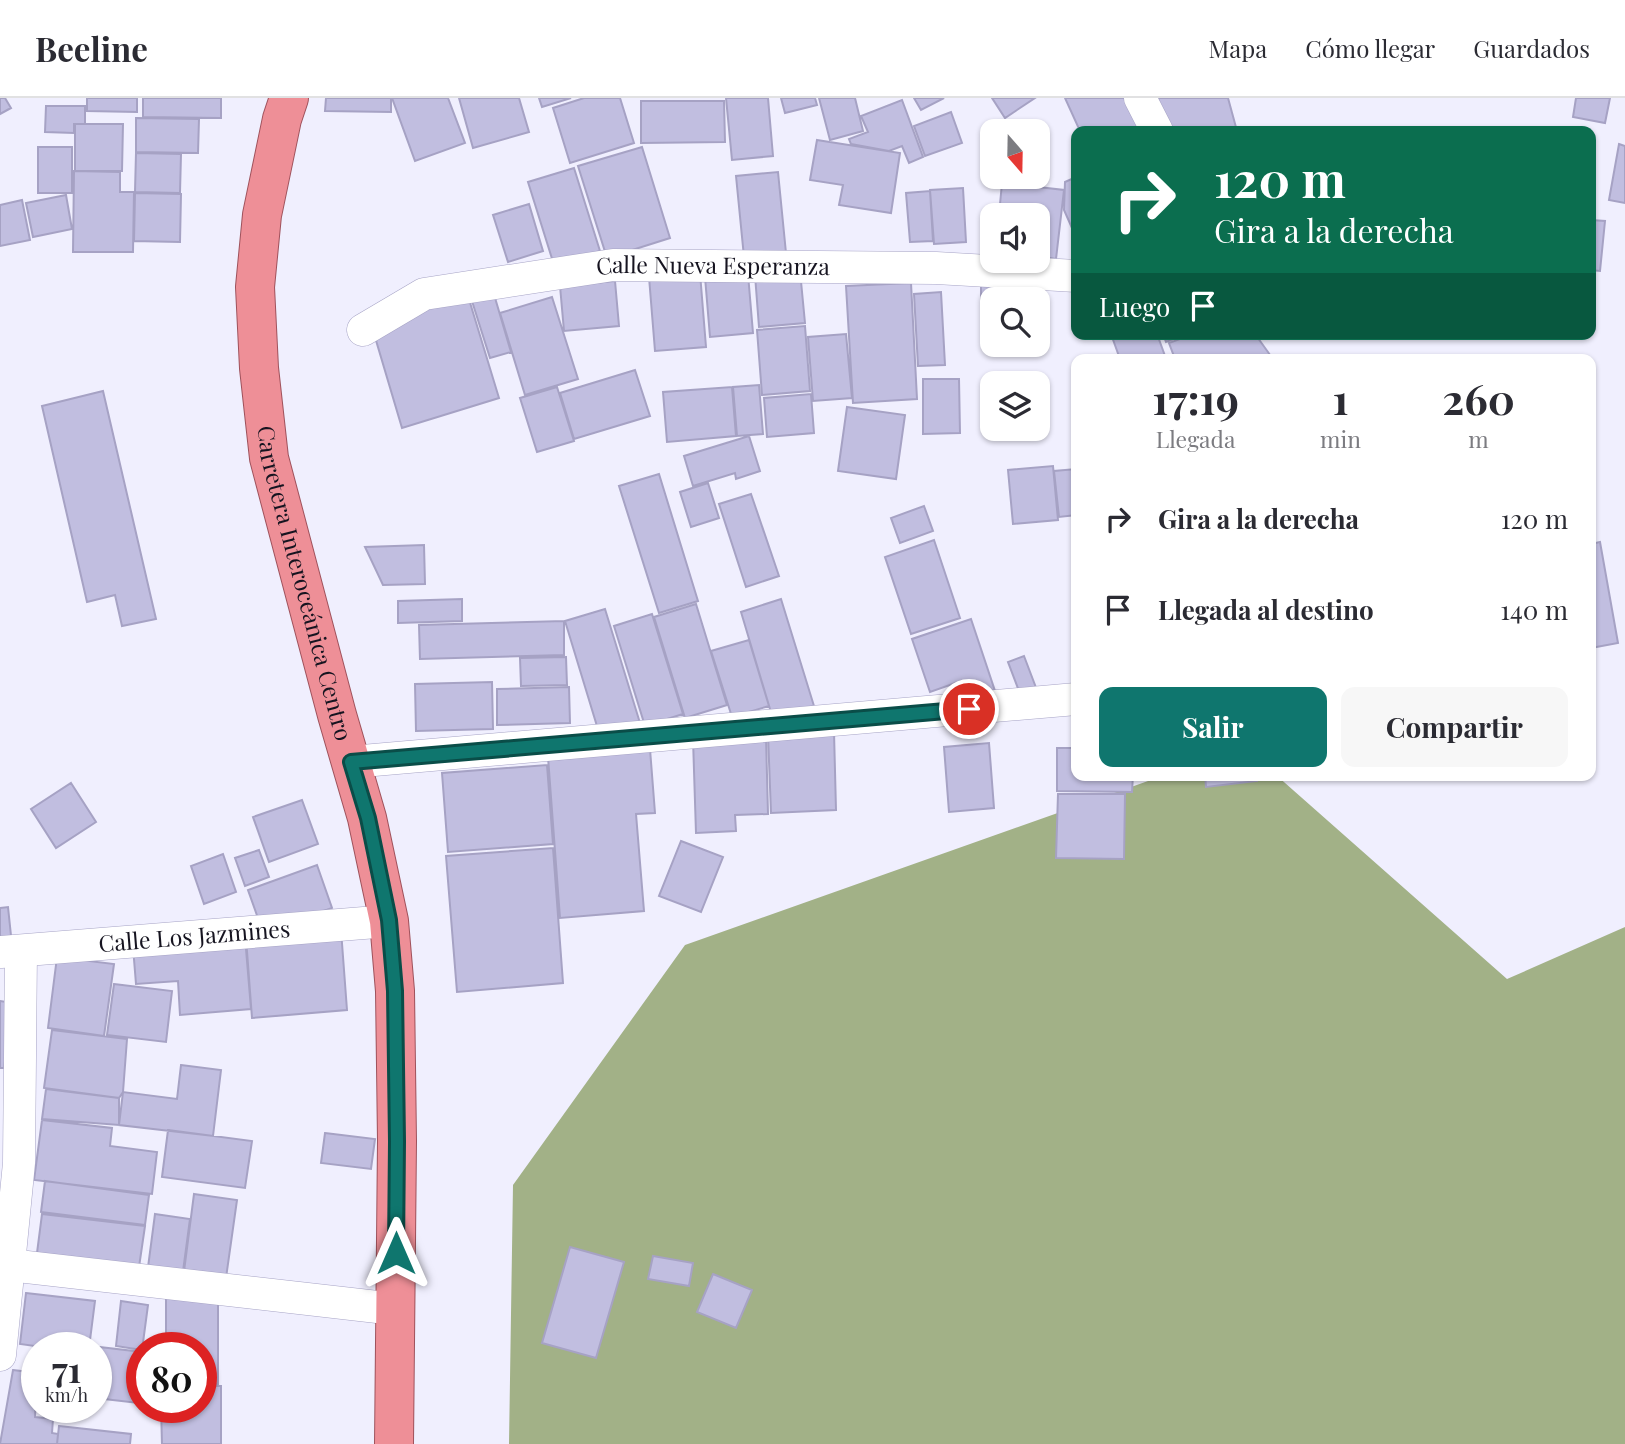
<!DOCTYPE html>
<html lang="es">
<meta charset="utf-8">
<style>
:root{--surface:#fff;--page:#f7f7f7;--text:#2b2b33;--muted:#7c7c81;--line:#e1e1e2;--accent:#0f766e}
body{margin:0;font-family:"Playfair Display",serif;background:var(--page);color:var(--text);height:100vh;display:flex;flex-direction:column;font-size:26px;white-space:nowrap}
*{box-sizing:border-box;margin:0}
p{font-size:23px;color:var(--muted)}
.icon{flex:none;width:38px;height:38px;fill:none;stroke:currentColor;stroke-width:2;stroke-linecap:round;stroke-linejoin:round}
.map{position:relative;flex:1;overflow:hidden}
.side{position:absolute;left:1071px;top:256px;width:525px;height:427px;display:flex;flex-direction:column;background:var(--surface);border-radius:14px;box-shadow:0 2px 5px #0004}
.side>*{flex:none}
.hud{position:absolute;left:1071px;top:28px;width:525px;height:214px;border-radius:14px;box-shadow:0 2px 5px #0004;background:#0b6e4f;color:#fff;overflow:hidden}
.needle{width:46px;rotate:160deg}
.tools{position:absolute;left:980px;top:21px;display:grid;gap:14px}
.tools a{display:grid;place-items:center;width:70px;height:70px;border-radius:14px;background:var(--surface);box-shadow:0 2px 5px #0004;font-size:35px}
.speed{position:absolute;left:21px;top:1234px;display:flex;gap:14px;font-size:35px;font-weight:700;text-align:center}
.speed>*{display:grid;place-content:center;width:91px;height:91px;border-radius:50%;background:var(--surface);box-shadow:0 2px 5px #0004;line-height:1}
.speed small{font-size:18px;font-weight:400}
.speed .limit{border:10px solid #d22;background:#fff;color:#111}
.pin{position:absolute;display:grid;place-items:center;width:60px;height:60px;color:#fff;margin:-30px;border:4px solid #fff;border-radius:50%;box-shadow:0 2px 7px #0007}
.me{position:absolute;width:77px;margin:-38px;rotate:0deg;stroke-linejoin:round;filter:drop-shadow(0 0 5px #0008)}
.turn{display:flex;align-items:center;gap:24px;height:147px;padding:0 28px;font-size:32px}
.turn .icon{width:91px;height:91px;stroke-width:2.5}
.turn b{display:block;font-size:49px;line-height:60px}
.then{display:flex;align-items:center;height:66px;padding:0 28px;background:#0003;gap:14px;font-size:26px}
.eta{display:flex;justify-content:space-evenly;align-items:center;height:119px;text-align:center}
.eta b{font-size:42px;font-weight:700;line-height:49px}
.button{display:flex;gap:14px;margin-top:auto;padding:14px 28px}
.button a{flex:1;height:80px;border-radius:14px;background:var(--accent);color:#fff;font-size:28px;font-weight:700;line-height:80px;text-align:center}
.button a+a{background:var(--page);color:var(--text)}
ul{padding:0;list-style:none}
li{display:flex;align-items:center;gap:21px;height:91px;padding:0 28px}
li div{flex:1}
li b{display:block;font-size:26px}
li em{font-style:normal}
header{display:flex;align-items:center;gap:42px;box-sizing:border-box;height:98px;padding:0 35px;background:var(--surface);border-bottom:2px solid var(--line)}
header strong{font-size:33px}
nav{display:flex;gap:38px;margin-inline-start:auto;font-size:24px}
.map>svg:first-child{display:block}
</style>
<header>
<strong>Beeline</strong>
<nav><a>Mapa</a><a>Cómo llegar</a><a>Guardados</a></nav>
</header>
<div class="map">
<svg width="1625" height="1346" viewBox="0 0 1625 1346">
<rect width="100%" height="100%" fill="#f0effe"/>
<path fill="#a2b187" d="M1165 677H1276L1507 881 1625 829V1346H509L513 1087 685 847Z"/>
<path fill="#c1bee0" stroke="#a6a2c4" stroke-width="2" d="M0 0H5L11 10 0 16Z
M87 0H137V14L87 13Z
M143 0H221V20L143 19Z
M326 0H391V14L325 13Z
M392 0H448L465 45 415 63Z
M459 0H519L529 34 473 50Z
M539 0H571L542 9Z
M584 0H620L634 45 570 65 553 10Z
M726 0H768L773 58 732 62Z
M781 0H815L817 7 785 15Z
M819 0H855L863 33 830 42Z
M914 0H944L921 12Z
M992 0H1035L1005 20Z
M1065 0H1127L1142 33H1080Z
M1158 0H1228L1237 33H1174L1161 14Z
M1576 0H1610L1605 25 1573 19Z
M902 2 923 59 909 65 902 48 889 53 851 46 849 41 868 34 861 18Z
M641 3H724L725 44 641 45Z
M46 8H85V26H74V35L45 34Z
M951 14 962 45 925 58 914 28Z
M136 20 199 21 198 55 136 54Z
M75 26H123L122 73H75Z
M817 42 900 55 891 115 839 107 843 87 810 82Z
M1619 46 1625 48V105L1609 102Z
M38 49H72V95H38Z
M642 49 670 140 607 160 578 68Z
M136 55 181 56 180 95 135 94Z
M574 70 600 153 554 167 528 84Z
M74 73 120 74V94H134L133 154H73Z
M778 74 786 155 744 159 736 78Z
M1076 79V139L1064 112 1065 84Z
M1002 85 1064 92 1056 161 1038 158V117H999Z
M963 90 966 144 934 146 930 92Z
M930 93 933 143 910 144 906 95Z
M135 95 181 96 180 144 134 143Z
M66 97 72 131 33 139 26 105Z
M22 102 30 142 0 148V107Z
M529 106 543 153 508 164 493 117Z
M1591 122 1605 123 1600 173 1591 172Z
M800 173 805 225 759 229 755 177Z
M700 175 706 249 655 253 649 179Z
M748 176 753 235 710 239 705 179Z
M1015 182V201H992V208H981V183Z
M615 183 619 228 564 233 560 188Z
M911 185 917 301 853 305 846 188Z
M493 193 511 254 490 260 471 200Z
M941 194 945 267 918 268 914 196Z
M468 198 499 300 402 330 375 239 396 220Z
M552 199 578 281 525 297 500 215Z
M992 216V243H983V217Z
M805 228 810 293 762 297 757 232Z
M846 236 852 300 813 303 808 239Z
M1111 236H1157L1165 258 1157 261H1120Z
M1163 236H1186L1166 244Z
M1193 236H1255L1273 261H1175L1169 245Z
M635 272 650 318 574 341 560 295Z
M923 281H959L960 335 923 336Z
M759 287 763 336 737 338 733 289Z
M557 289 574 343 537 354 520 300Z
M732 289 736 338 667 344 663 294Z
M103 293 156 521 122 528 115 497 87 504 42 308Z
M811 296 814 335 767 339 764 300Z
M847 309 905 317 896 381 838 373Z
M749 338 760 373 736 381 735 375 693 388 684 358Z
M1053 368 1058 422 1013 426 1008 372Z
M1076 371V417L1059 419 1054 373Z
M659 376 698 503 659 515 619 388Z
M708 385 719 420 691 429 680 394Z
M751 396 779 478 746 489 719 406Z
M924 408 933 433 900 445 891 420Z
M934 442 960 520 911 536 885 459Z
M1600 444 1618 545 1591 550V446Z
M424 447 425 486 383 487 365 449Z
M462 501V523L398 525V503Z
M781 501 814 608 773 621 741 514Z
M696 506 727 607 685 620 654 519Z
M605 511 640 625 600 638 565 523Z
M652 516 683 616 645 628 614 528Z
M971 521 997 599 969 609 961 583 930 594 912 541Z
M564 523V557L420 561 419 527Z
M749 542 769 608 732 619 711 553Z
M1024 558 1038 595 1022 601 1008 564Z
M566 559 567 587 521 588 520 560Z
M492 584 493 631 416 633 415 586Z
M569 589 570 625 497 627V591Z
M834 634 836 712 771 715 768 637Z
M766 639 768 716 735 717 736 733 696 735 693 641Z
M989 645 994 710 949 714 944 649Z
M1057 650H1076V677H1133L1132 694 1057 693Z
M650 651 655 715 636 716 644 813 560 820 548 659Z
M547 667 553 746 448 754 442 675Z
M1205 677H1256L1257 683 1206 689Z
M71 685 96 724 56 750 31 711Z
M1058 696H1125L1124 761 1056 760Z
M302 702 318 746 269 764 253 719Z
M681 743 723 759 701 814 659 798Z
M553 750 563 885 457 894 446 758Z
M259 752 269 779 245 788 235 760Z
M223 756 236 794 204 806 191 768Z
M317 767 332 810 307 819 259 823 248 792Z
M8 809 12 847 0 848V810Z
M341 832 347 912 252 920 246 840Z
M245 839 251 911 180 917 178 883 136 886 133 849Z
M57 859 114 866 104 938 48 930Z
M114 886 172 893 166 944 107 937Z
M0 903 13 905 4 970H0Z
M52 932 127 941 123 994 119 1000 44 990Z
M181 967 221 972 213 1038 119 1027 123 994 177 1001Z
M46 991 119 1000V1027L42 1021Z
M42 1022 112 1030 110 1048 157 1054 152 1096 34 1082Z
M168 1032 252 1043 245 1090 162 1079Z
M325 1035 375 1041 371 1071 321 1065Z
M45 1083 149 1097 145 1127 41 1114Z
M194 1096 237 1102 225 1187 183 1181Z
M42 1116 145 1128 139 1169 37 1155Z
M155 1116 190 1121 182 1181 147 1177Z
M570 1149 624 1164 596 1260 542 1245Z
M653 1158 693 1165 689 1188 648 1181Z
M713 1176 752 1192 736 1230 697 1214Z
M26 1195 95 1203 89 1250H49L20 1246Z
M166 1196H218V1286H201V1250H166Z
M121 1203 148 1207 142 1252 116 1248Z
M91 1248 142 1254V1275L138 1305 96 1300V1250H91Z
M13 1272 37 1275 35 1319 53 1321 52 1335 58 1336 57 1346H0Z
M201 1288H221V1346H162L161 1309H201Z
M59 1328 131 1336 130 1346H57Z"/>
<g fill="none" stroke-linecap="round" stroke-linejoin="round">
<g stroke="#a7a4c6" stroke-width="33">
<g id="minor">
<path d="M1140 0 1157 33"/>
<path id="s1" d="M363 232 424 196 613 167 936 170 1076 178"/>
<path d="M351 664 1076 601"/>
<path id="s2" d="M1 854 389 823"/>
<path d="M9 1167 395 1211"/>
<path d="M0 1257 19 1065 21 853"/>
</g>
</g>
<g stroke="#9f525c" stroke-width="40">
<g id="trunk">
<path id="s3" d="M289 0 282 21 262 117 255 189 259 270 269 360 337 617 367 720 389 823 395 893 397 1043 394 1346"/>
</g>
</g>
<use href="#minor" stroke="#fff" stroke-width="32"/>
<use href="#trunk" stroke="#ee8f97" stroke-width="38"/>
</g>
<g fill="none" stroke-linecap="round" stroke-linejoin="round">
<g stroke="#0a4d48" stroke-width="18">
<path id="route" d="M396 1155 397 1043 395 893 389 822 368 720 351 664 969 611"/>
</g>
<use href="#route" stroke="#0f766e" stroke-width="12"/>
</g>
<g text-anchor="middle" stroke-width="6" stroke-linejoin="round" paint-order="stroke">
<g font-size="23" fill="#161420" stroke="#fefefe">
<text dy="8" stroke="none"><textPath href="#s1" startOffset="362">Calle Nueva Esperanza</textPath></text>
<text dy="8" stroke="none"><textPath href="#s3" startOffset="494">Carretera Interoceánica Centro</textPath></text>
<text dy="8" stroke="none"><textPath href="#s2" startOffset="194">Calle Los Jazmines</textPath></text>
</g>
</g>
</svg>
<div class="tools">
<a><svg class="needle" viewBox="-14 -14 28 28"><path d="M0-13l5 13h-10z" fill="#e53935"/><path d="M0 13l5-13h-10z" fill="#7c7c81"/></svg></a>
<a><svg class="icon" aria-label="sound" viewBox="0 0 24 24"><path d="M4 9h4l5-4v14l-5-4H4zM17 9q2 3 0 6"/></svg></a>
<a><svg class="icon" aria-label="search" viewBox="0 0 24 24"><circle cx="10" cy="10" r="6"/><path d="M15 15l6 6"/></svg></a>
<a><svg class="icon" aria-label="layers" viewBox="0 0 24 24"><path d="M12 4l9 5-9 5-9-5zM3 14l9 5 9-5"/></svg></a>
</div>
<div class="speed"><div>71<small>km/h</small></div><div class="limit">80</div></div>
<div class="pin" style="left:969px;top:611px;background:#d93025"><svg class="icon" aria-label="arrive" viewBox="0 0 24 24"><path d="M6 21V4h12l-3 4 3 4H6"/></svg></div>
<svg class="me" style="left:396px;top:1155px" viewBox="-20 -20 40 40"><path d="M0-17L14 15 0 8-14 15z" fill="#0f766e" stroke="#fff" stroke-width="4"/></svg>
<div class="hud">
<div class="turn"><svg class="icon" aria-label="right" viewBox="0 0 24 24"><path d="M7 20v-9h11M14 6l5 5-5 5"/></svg><div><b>120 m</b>Gira a la derecha</div></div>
<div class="then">Luego<svg class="icon" aria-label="arrive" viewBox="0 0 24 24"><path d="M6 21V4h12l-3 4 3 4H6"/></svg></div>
</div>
<section class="side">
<div class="eta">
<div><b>17:19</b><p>Llegada</p></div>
<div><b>1</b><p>min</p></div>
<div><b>260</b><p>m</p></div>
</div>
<ul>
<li><svg class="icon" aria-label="right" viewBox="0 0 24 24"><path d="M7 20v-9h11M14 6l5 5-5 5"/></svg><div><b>Gira a la derecha</b></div><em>120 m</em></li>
<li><svg class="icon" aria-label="arrive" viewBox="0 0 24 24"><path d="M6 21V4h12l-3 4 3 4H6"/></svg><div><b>Llegada al destino</b></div><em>140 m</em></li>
</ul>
<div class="button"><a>Salir</a><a>Compartir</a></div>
</section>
</div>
